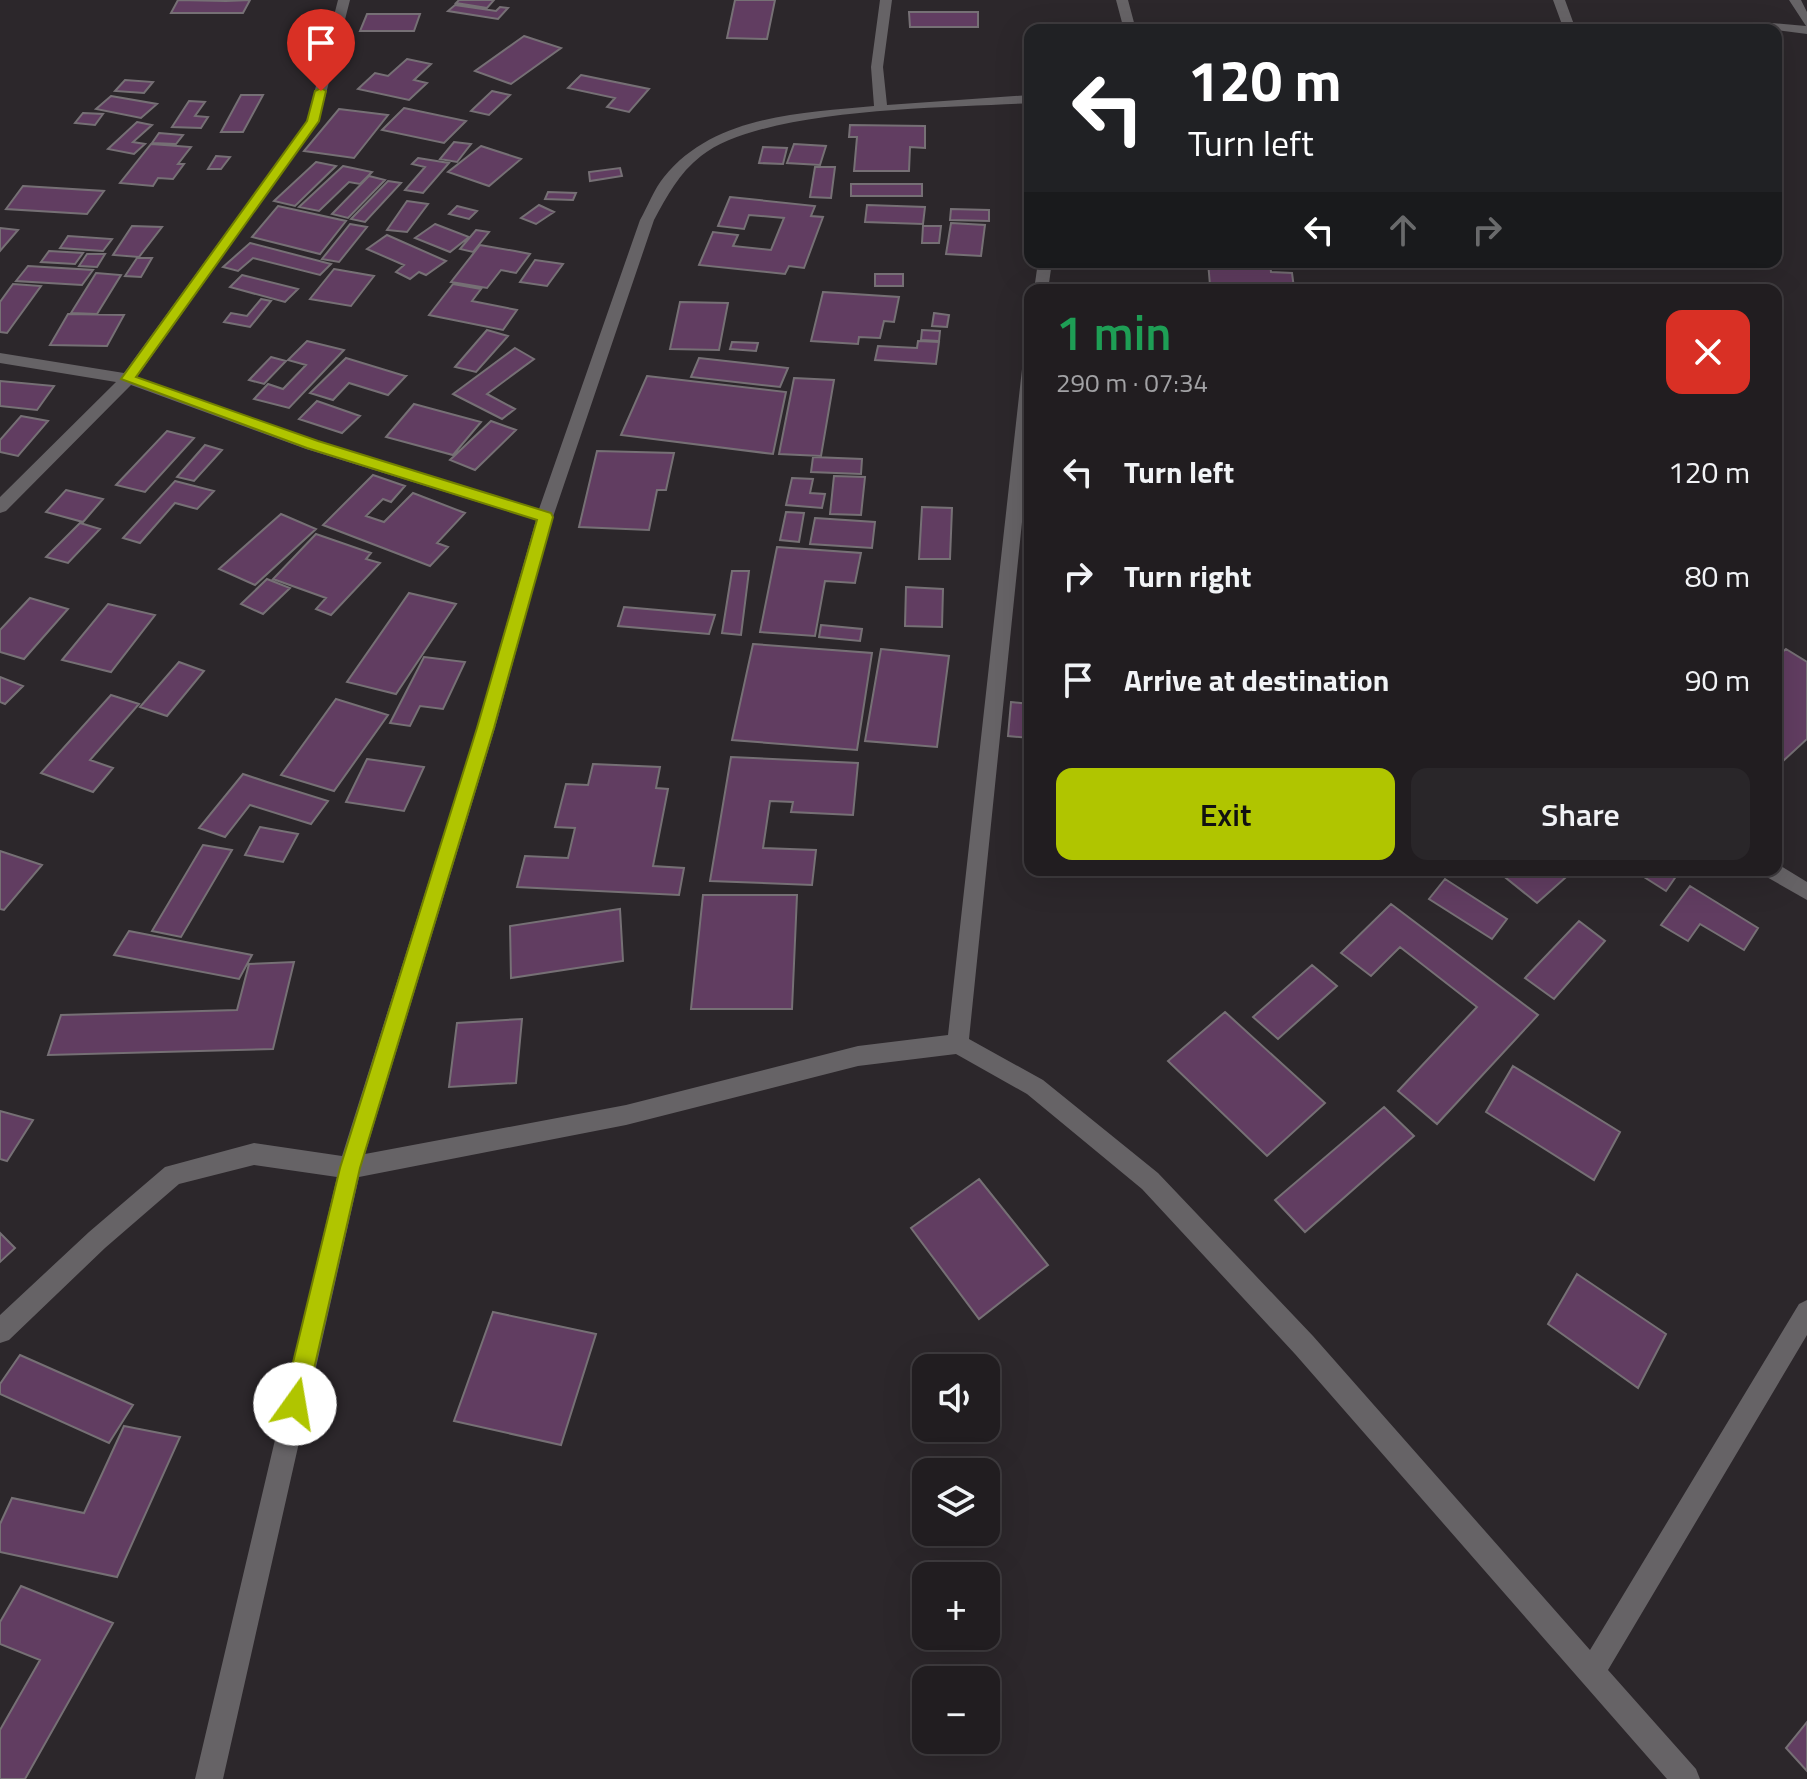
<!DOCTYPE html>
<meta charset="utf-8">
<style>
:root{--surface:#211d20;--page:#292629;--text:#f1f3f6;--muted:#a2a2a5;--line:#3e3b3e;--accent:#b0c500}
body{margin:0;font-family:"Titillium Web",sans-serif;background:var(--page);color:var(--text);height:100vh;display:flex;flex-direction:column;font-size:30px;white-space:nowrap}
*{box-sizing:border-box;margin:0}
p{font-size:26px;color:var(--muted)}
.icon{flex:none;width:44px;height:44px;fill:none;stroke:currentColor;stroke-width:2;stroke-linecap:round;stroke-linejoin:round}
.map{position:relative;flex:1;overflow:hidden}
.drawer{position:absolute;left:1024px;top:284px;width:758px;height:592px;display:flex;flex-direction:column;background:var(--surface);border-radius:16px;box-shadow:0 8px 32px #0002,0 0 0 2px var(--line)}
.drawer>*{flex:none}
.guide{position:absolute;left:1024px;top:24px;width:758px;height:244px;border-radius:16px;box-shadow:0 8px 32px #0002,0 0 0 2px var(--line);background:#202124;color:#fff;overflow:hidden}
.controls{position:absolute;left:912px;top:1354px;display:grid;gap:16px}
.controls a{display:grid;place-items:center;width:88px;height:88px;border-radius:16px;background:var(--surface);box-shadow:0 8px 32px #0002,0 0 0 2px var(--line);font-size:40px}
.pin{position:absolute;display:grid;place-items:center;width:68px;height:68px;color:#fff;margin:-82px -34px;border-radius:50% 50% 50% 0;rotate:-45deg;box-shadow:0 0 8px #0007}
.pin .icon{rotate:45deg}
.me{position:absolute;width:88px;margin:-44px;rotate:13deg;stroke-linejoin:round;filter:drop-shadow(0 0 6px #0008)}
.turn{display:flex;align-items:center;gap:28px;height:168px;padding:0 32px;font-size:36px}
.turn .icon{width:104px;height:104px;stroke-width:2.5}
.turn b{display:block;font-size:56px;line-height:68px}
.lanes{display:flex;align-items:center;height:76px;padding:0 32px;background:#0003;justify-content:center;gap:40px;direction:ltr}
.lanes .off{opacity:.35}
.round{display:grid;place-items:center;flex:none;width:84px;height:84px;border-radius:16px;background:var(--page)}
.head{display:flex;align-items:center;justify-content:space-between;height:136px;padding:0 32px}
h1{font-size:48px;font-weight:600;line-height:60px;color:#1e9e55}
.button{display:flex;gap:16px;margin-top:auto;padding:16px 32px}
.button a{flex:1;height:92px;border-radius:16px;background:var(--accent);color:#111;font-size:32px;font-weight:600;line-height:92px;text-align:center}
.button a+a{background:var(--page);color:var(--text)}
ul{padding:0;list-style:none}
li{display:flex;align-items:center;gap:24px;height:104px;padding:0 32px}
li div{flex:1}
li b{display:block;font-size:30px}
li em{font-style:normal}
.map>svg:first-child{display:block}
</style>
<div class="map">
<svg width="1807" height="1779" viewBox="0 0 1807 1779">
<rect width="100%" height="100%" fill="#2c272b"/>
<path fill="#613d61" stroke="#767075" stroke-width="2" d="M178 0 226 1 250 0 243 13H171Z
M459 0H494L487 8 456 3Z
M735 0H775L767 39 727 38Z
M455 5 496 11 500 7 508 8 498 19 448 11Z
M909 12H978V27H910Z
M367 14H420L414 31H360Z
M524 36 561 48 511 84 475 71Z
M407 59 431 64 414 80 427 83 409 100 358 89 375 73 388 76Z
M581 75 649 89 629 112 607 107 615 98 568 88Z
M125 80 153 82 144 93 115 91Z
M492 91 510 95 489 115 471 111Z
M241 95H263L243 132H221Z
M111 96 157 104 141 118 96 109Z
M189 101 205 102 195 116 208 117 201 128 172 127Z
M404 108 466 121 444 143 382 130Z
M339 109 388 115 354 158 304 151Z
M83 113 103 114 95 125 75 123Z
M137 122 152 125 133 142 145 144 134 154 108 149Z
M850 125 925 126V148L910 147 909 171H854L857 137H849Z
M159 133 183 135 176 144 152 143Z
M454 142 471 144 457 162 440 159Z
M151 144 191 147 178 164H184L173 179 158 178 153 186 120 183Z
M794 144 826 146 820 165 787 163Z
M481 146 521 159 489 186 448 172Z
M763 147 787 148 783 164 759 163Z
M216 156 230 157 221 169H208Z
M418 158 449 163 423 193 405 190 425 167 412 164Z
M316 162 336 166 295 206 274 201Z
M343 166 372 172 360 184 349 182 319 211 299 207Z
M815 167H835L831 198 810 197Z
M620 168 622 176 590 181 589 172Z
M369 176 385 180 348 218 332 214Z
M388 181 401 183 365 222 351 219Z
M851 184H922V196H851Z
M23 186 104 191 87 214 6 209Z
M548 192 576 193 573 200 545 199Z
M730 197 815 206 811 216 823 217 804 268 789 266 785 274 699 265 713 232 738 235 733 246 771 250 784 218 749 215 744 229 718 226Z
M407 201 428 204 407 232 387 230Z
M539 205 554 212 536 224 521 218Z
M867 205 925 207 923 224 865 222Z
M278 206 346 221 320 254 252 237Z
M457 206 477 211 469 219 449 214Z
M951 209 989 210V221L950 220Z
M951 223 985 225 981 256 946 254Z
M350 224 367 227 339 262 322 259Z
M435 224 469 237 450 252 415 238Z
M132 226 162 227 139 257 113 255Z
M923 226H941L939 243H922Z
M0 228 18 230 0 251Z
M476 230 489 232 473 252 460 249Z
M387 235 446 261 426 275 419 272 410 279 396 272 404 265 367 249Z
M68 236 112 239 103 251 60 248Z
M250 243 331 264 320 275 253 258 238 271 223 267Z
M480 245 515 251 530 254 516 273 501 270 487 288 451 282Z
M49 251 83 253 75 264 41 262Z
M87 254H105L97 267 79 266Z
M137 258H152L141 277 125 276Z
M535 260 563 264 547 286 520 282Z
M1208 262H1270L1271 272 1292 273 1294 288 1210 285Z
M1574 262H1646L1649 267 1577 268Z
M28 266 93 270 82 285 16 281Z
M334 269 374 276 351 306 310 299Z
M96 273 121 275 97 314 71 313Z
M875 274H903V286H875Z
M242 275 298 289 285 302 230 287Z
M13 284 41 286 7 333 0 332V302Z
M453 284 481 289 472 301 517 310 503 330 429 315Z
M823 292 899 297 894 322 884 321 880 338 859 337 858 344 811 341Z
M261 299 271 301 250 327 224 322 231 313 247 316Z
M680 302 728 303 719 350 670 349Z
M934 313 949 315 947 327 932 326Z
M68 314 124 315 107 346 50 345Z
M487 330 508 336 476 372 455 367Z
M922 330 940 331 939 341 921 340Z
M307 341 344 350 289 408 254 399 268 384 283 389 306 365 288 360Z
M918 341 939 342 936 364 875 360 878 346 917 348Z
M732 342 758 343 756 351 730 349Z
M515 348 534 359 487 394 515 409 502 419 453 394Z
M271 357 286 361 264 384 249 380Z
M346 358 405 376H406L388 395 349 383 333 400 310 393Z
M699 358 788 368 780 387 691 377Z
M647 376 786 392 773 454 621 435Z
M794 378 834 380 821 456 779 454Z
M0 381 54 386 37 410 0 406Z
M317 401 360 416 342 433 299 419Z
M414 404 481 422 453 455 386 437Z
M21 416 48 421 18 456 0 452V440Z
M491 421 516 430 475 470 450 460Z
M167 431 194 438 145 492 116 485Z
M205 445 222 450 194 481 177 477Z
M597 451 674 453 666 490H657L649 530 579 527Z
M813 457 862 459 861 474 811 472Z
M373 475 405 486 391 502 383 499 366 516 384 522 413 493 465 513 437 543 448 547 430 566 323 525Z
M834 476 865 477 861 515 830 514Z
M792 478 813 479 810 493 825 494 822 508 786 505Z
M175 481 214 491 197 509 175 503 140 543 123 538Z
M66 490 103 499 83 522 46 512Z
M922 507 952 508 950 559H919Z
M786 512 804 513 799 542 780 540Z
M281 514 316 529 255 585 219 569Z
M815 518 875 522 872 548 810 544Z
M80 523 100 529 68 563 46 557Z
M316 534 371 553 366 559 380 563 331 615 316 609 326 598 273 579Z
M777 547 861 553 855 583 825 581 815 636 760 632Z
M732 571H749L741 635 722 633Z
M267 579 290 588 263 614 241 604Z
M906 587 943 589 942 627 905 626Z
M409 593 456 604 396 694 347 682Z
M30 598 68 609 24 659 0 652V630Z
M108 604 155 615 111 672 62 660Z
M624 607 715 615 709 634 618 626Z
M821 625 862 629 860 641 819 637Z
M753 644 872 653 857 750 732 740Z
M881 649 949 656 937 747 865 741Z
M1786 649 1807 662V739L1782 762 1776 758V657Z
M424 657 465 662 443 709 420 706 410 726 390 723Z
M179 662 204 671 167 716 140 707Z
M0 677 23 686 5 704 0 702Z
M111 695 139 704 90 760 113 768 93 792 41 773Z
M336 699 388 715 334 791 281 775Z
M1011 702 1030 704V738L1008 736Z
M731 757 858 763 853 815 791 812 793 802 770 801 763 848 816 850 812 885 710 881Z
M367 759 424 767 404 811 346 802Z
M593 764 660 767 656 788 668 789 653 866 684 868 679 895 517 887 525 856 568 858 575 828 555 827 566 784 588 785Z
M243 774 267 782 328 801 311 824 250 805 225 837 199 828Z
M260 827 298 834 283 862 245 855Z
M203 845 232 850 181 937 152 931Z
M0 851 42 865 4 910 0 909Z
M1496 870H1574L1537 903Z
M1633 870H1676L1679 872 1666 891Z
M1445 879 1507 919 1492 939 1429 899Z
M1690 886 1758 928 1744 950 1700 924 1688 941 1661 925Z
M703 895H797L792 1009H691Z
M1391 904 1538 1015 1437 1124 1398 1091 1477 1007 1400 947 1371 976 1341 953Z
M620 909 623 961 511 978 510 926Z
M1579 921 1605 941 1554 999 1525 978Z
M129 931 252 955 239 979 114 955Z
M294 962 273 1049 48 1055 61 1015 237 1010 249 964Z
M1312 965 1337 986 1278 1039 1253 1017Z
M1225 1012 1325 1103 1267 1156 1168 1061Z
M522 1019 516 1083 449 1087 457 1023Z
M1513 1066 1620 1132 1594 1180 1486 1112Z
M1384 1107 1414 1136 1305 1232 1275 1200Z
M0 1111 33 1120 7 1161 0 1159Z
M979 1179 1048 1265 979 1319 911 1228Z
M0 1233 15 1248 0 1262Z
M1577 1274 1666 1334 1638 1388 1548 1324Z
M493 1312 596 1334 561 1445 454 1421Z
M20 1355 133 1405 109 1443 0 1394V1384Z
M124 1426 180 1437 117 1577 0 1552V1524L12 1498 84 1513Z
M21 1586 113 1623 25 1779H0V1730L40 1660 0 1644V1622Z
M1807 1722V1771L1786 1748Z"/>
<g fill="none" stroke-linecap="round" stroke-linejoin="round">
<path fill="#666366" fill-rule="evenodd" d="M338 0H350L319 121 137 377 318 441 539 509 640 220C648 206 654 189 664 177 714 115 801 113 874 106L871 67 880 0H892L883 67 887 105 1030 95V103C947 108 764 107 701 156 679 173 667 196 654 220L553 517 495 728 365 1154 626 1105 858 1046 948 1035 1022 369 1030 364V444L969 1039 1043 1080 1158 1173 1313 1336 1590 1650 1799 1304 1807 1300V1335L1608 1670 1696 1769 1700 1779H1667L1295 1354 1142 1189 1027 1094 956 1054 858 1066 626 1125 359 1177 223 1779H195L337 1177 254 1165 179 1184 105 1248 9 1340 0 1343V1315L89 1232 165 1167 254 1143 342 1156 477 728 536 520 306 449 131 385 6 511 0 513V497L116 382 0 363V353L124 373 307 121Z
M1116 0H1128L1136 30H1124Z
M1553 0H1565L1576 30H1564Z
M1789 0H1801L1807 12V34L1776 30H1669L1675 26 1760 22 1806 26Z
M1038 262H1052L1048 290H1034Z
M1776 863 1807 882V900L1765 876 1762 870H1776Z"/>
</g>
<path fill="#b0c500" stroke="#728000" stroke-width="2" d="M321 88 326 91 319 121 136 377 318 441 551 513 553 517 494 728 360 1168 306 1404 303 1412 295 1415 287 1412 283 1404 340 1168 477 728 537 520 307 448 121 379 307 121 315 91Z"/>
</svg>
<div class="controls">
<a><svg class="icon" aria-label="sound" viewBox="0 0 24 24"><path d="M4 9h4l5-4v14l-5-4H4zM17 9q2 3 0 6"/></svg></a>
<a><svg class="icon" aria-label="layers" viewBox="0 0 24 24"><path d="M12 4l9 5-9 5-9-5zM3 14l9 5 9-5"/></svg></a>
<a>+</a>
<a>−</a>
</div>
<div class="pin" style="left:321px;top:91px;background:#d93025"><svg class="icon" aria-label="arrive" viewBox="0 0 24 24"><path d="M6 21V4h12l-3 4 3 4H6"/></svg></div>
<svg class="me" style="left:295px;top:1404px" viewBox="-20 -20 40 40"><circle r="19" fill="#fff"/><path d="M0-13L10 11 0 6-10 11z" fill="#b0c500"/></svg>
<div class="guide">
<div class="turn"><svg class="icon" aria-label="left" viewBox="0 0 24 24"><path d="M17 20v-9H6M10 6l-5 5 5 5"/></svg><div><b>120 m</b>Turn left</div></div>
<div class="lanes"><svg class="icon" aria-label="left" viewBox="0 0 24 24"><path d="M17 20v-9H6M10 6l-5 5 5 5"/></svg><svg class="icon off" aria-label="ahead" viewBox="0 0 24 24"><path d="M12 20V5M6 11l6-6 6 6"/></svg><svg class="icon off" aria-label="right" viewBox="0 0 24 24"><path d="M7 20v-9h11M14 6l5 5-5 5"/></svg></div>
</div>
<section class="drawer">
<div class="head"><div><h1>1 min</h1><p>290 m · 07:34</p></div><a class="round" style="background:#d93025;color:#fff"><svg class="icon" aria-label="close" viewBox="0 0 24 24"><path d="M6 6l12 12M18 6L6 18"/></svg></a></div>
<ul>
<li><svg class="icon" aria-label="left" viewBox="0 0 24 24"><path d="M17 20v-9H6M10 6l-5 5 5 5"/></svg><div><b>Turn left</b></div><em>120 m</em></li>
<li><svg class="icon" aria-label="right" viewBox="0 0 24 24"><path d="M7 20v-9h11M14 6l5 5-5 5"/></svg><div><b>Turn right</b></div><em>80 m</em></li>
<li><svg class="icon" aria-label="arrive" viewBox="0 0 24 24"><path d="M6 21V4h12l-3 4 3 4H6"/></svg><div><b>Arrive at destination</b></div><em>90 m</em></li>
</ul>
<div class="button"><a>Exit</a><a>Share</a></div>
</section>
</div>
